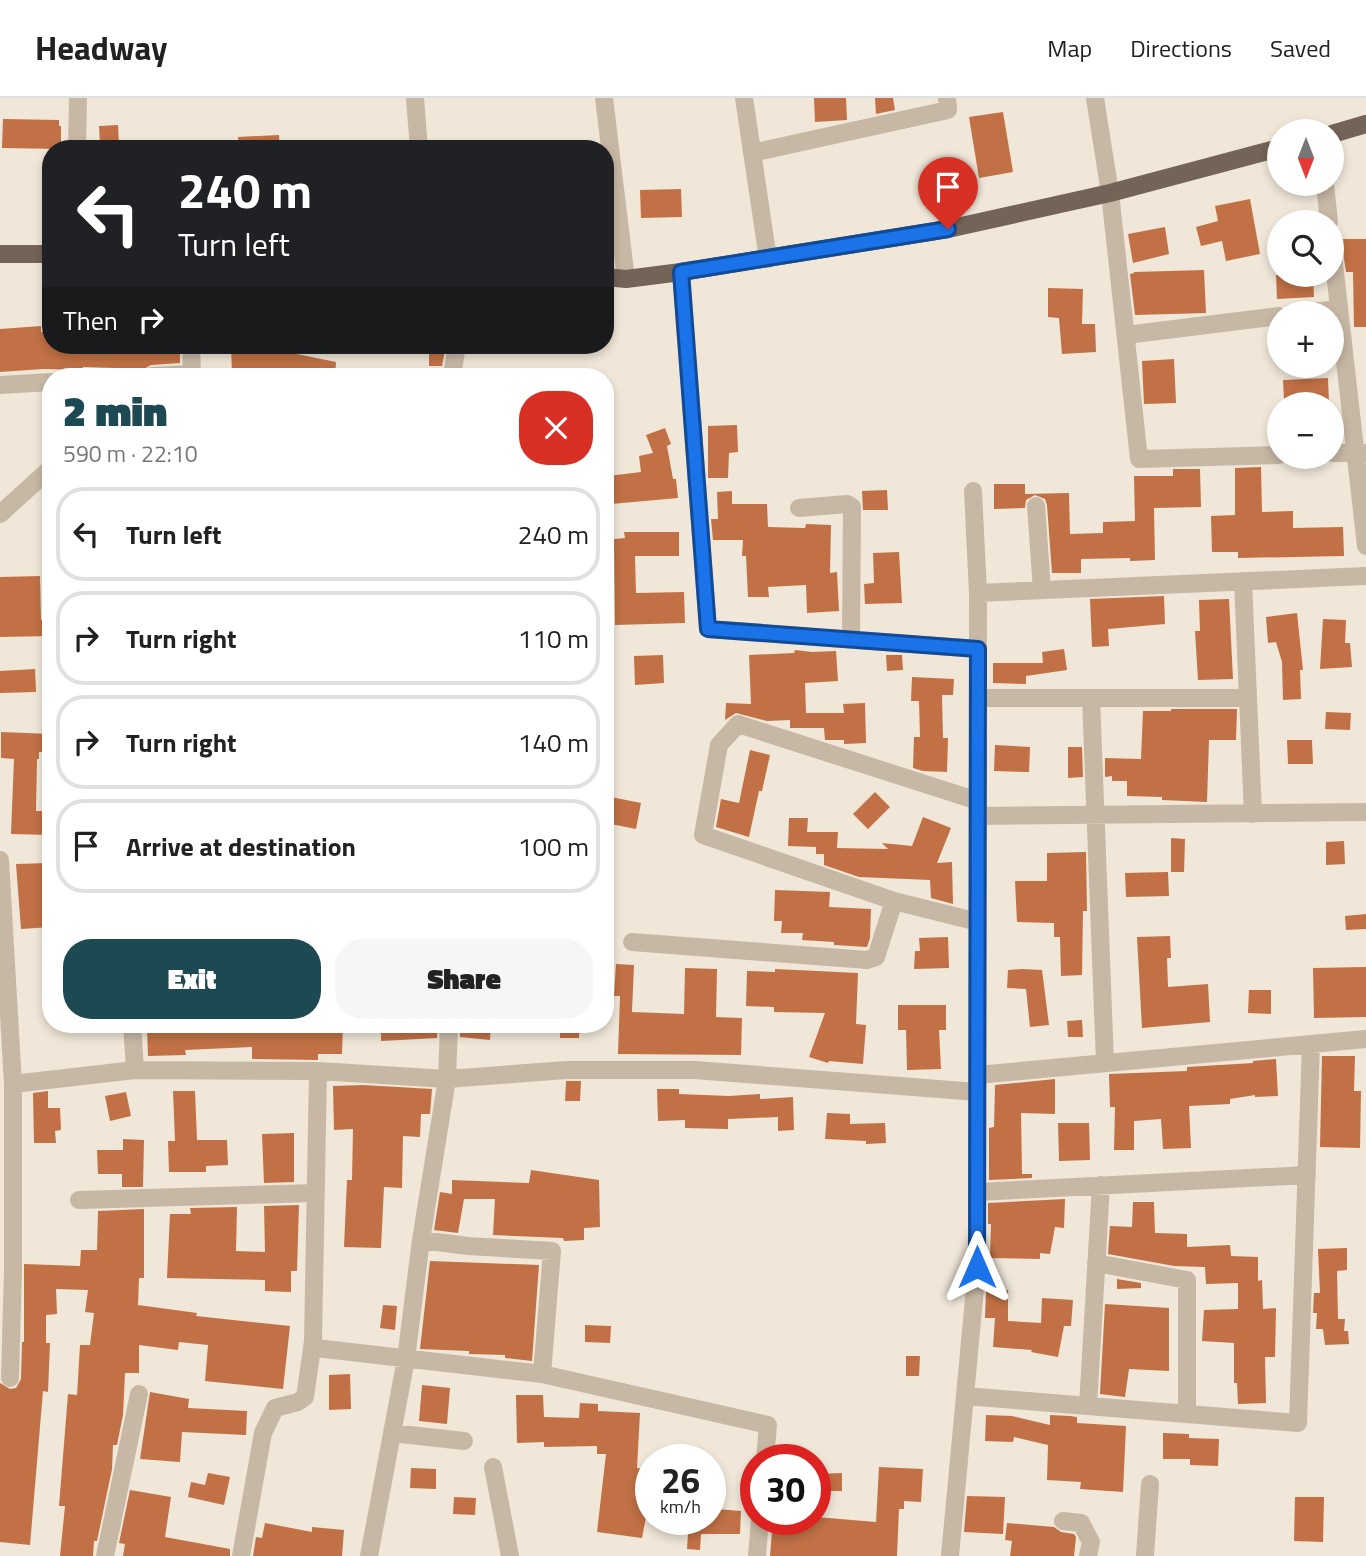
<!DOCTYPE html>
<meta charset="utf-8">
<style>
:root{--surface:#fff;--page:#f6f6f6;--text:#222;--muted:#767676;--line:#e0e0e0;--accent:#1d4952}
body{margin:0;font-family:"Titillium Web",sans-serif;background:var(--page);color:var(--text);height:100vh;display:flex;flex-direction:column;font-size:26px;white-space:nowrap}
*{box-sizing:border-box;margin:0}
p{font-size:23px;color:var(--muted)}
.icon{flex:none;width:38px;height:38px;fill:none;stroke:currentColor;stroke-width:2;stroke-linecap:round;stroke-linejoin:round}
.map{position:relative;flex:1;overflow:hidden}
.sheet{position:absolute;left:42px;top:270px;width:572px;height:665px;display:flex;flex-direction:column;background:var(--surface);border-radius:28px;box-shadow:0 4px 10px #0003}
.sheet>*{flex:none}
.banner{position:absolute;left:42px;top:42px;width:572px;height:214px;border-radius:28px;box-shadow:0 4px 10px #0003;background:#202124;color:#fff;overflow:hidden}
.needle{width:46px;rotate:180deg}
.controls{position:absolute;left:1267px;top:21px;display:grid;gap:14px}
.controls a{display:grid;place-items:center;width:77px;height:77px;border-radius:50%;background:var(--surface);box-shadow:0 4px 10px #0003;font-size:35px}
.speed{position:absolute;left:635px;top:1346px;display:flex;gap:14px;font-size:35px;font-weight:700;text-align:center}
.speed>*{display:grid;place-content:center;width:91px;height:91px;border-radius:50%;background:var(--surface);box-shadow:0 4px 10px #0003;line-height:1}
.speed small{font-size:18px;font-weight:400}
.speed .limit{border:10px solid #d22;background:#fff;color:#111}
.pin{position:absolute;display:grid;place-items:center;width:60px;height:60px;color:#fff;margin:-72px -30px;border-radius:50% 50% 50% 0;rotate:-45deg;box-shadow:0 0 7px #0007}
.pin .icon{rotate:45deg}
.me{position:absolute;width:77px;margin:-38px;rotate:0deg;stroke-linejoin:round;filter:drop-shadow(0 0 5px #0008)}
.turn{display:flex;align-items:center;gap:24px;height:147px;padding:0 21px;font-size:32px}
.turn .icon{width:91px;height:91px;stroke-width:2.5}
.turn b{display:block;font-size:49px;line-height:60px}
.then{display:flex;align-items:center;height:66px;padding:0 21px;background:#0003;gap:14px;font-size:26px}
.round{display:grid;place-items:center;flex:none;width:74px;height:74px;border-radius:28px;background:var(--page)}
.overview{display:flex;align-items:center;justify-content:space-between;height:119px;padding:0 21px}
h1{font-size:42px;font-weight:800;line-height:52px;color:var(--accent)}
.button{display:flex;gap:14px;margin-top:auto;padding:14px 21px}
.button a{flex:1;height:80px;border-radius:28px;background:var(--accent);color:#fff;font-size:28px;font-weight:800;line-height:80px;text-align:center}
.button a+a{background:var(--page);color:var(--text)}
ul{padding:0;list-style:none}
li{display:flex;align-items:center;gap:21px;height:94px;margin:0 14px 10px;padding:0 7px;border:4px solid var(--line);border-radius:28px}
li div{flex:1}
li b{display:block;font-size:26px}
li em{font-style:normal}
header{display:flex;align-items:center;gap:42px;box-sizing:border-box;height:98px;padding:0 35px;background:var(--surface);border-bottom:2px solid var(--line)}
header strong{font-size:33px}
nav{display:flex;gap:38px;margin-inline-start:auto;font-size:24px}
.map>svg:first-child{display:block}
</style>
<header>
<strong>Headway</strong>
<nav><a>Map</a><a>Directions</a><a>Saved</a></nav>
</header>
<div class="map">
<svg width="1366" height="1458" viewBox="0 0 1366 1458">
<rect width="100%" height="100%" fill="#f0e7d8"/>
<path fill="#c17145" d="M814 0H846L847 22 815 24Z
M875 0H893L895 12 876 16Z
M1003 14 1013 74 979 80 969 19Z
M3 21 59 22V28H61V51L2 50Z
M118 27 119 46 100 47 99 28Z
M279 37 280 51H239L238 39Z
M681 91 682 119 641 120 640 92Z
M1250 101 1260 156 1226 163 1222 143 1201 148 1196 129 1218 123 1215 108Z
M1165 129 1169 156 1133 165 1128 136Z
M1341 141H1366V229H1354L1353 174H1346Z
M1204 172 1206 215 1135 217 1130 176 1134 175V174Z
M1276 177H1313L1314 199 1277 201Z
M1048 190 1083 191 1082 226H1095L1096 254 1062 256 1059 220 1048 219Z
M41 228V234H51V247H180V265L151 267 144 271 83 269V272L43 271 0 274V231Z
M231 247H288L287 254 336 264 335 278H294L255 273 256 276 232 277Z
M429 247H446L442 268H429Z
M1174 261 1176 305 1144 306 1142 263Z
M1328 280 1329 306H1297V301L1284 302 1283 282Z
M737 327 738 354 729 355 728 380H708V328Z
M665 330 671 346 667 348 673 381H676L678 400 611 406 608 378 641 374 639 358 653 355 646 337Z
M1261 369 1262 414 1293 413V430L1343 429 1344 458 1238 460V454H1212L1211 418 1235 417V370Z
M1173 371H1200L1201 409 1154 410 1155 462 1130 463V460L1081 461V475H1052L1047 407 1045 401 1035 397 1026 402 1025 410 994 411V386H1025V396L1069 395 1070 436 1103 435V424L1135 423 1134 378H1173Z
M887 392 888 412H863L862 393Z
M732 393V406H767L768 429 805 430 806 426 831 427 830 475 837 474 839 513 807 515 806 487 768 489 769 499H748L746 458H742L743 442H713L711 421H718L717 394Z
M624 434H679V458H635L636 495 684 494 685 525 615 527 614 441 625 440Z
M899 454 902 505 865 506 864 486 874 485 873 455Z
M40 478 41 522H50L51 538 0 539V479Z
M1164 498 1165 526 1108 531 1109 548 1092 549 1090 501Z
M1229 501 1233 581 1198 582 1195 533H1200L1199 502Z
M1297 515 1303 572H1300L1301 601 1283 602 1282 564 1276 544 1268 545 1266 519Z
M1323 521 1346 522 1345 545H1350L1352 569 1320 571Z
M1064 551 1067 572 1026 578V586L993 585V565H1043L1042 554Z
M795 552 812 554 836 553 838 583 805 585 806 615H844L843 606 865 605 866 645 844 646V642H825L824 630H790V622L767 623 736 615 725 622 726 605 751 606 749 557 794 555Z
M663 557 664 585 635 587 634 558Z
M886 557H902L903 572 887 573Z
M35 571 36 594 0 595V573Z
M912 579 954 581 953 597H942L943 640H948L947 674 923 673 913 670 914 639H920L919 603H911Z
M1171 611H1237L1236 642H1209L1207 704 1162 702V699L1127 698V683H1112V678L1105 679V660L1141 661 1143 613H1171Z
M1326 614 1351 615 1350 632 1325 631Z
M1 634 51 636V654H39V661H37L36 713H50L49 737 11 736 14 661 1 660Z
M1287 642H1312L1313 666H1288Z
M995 647 1030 649 1029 674 994 673Z
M1068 649H1082L1083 679 1068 680Z
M750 652 770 657 762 693H759L749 739 716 729 721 701 739 705Z
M875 694 890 709 868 731 853 716Z
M606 698 641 705 636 731 606 725Z
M923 719 951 730 937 765 952 764 953 806 931 800 930 782 859 779 824 767V756H816V749L788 748 789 720H808L807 734H838L837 750 888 751 882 745 912 748Z
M1171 740 1185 741 1184 774H1171Z
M1344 743 1345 766 1326 767V744Z
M1086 754 1087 813H1083L1082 877 1061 878 1060 839H1054V825L1017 824 1015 783H1047V755Z
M48 765 51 829 21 831 16 766Z
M1168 774 1169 798 1126 799 1125 775Z
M775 792 830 794 829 809 871 811 870 840 867 849 834 847V844L802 842 803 835H781L782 823H774Z
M1366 816V831L1346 832 1345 818Z
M1170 838 1171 860H1167L1168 889 1208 886 1210 924 1142 930 1137 839Z
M948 839 949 870 914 871 915 853H920L919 840Z
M616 866 634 867 632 914 684 916 685 870 717 871 716 919 742 920 741 957 618 956 620 898H614Z
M1366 869V919L1314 920 1313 870Z
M775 871 858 875 856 926 866 927 863 966 829 963 828 965 809 959 825 915 774 914V909L746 908 747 873 775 874Z
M1022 871 1042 872 1049 927 1030 929 1026 891 1007 890 1008 872Z
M1249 892H1271V916L1248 915Z
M898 907H946V932H939L941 971 907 972 906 932H898Z
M1082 922 1083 939H1068L1067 923Z
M162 926H343L342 956H318V962L252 961V949L185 952 186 957 148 958 147 930H163Z
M381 926H438L437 938V940L381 943Z
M460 926H491L490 942 460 939Z
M560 926H579V940H560Z
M1322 958H1355L1354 993H1361L1360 1050 1320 1049Z
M1276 961 1278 998 1255 999V997L1230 1001V1006L1189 1008 1191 1050 1163 1051 1161 1021 1134 1023V1052H1114L1115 1009H1110L1109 976 1187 973V969L1253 965V963Z
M1055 981V1016L1021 1015 1022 1076H1032V1080L989 1082V1030L994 1029 995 987Z
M566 983H581L580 1003H565Z
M363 987 432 991 430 1016H421L420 1039 403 1038 402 1090 384 1089 381 1150 344 1149 347 1082H352L353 1031 334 1032 333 988Z
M657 991H679V996L729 998 760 996V1001L793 999 794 1032 778 1033V1019L728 1021V1031L685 1030V1022L658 1023Z
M48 993V1010H60L61 1032 55 1033 56 1045H34L33 995Z
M173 993H195L197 1042H227L228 1067 206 1068V1074H169L168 1043H175Z
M126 994 131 1018 110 1023 105 998Z
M827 1015 850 1016V1026L885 1025 886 1045 866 1046V1043L825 1041Z
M1058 1025H1089L1090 1062 1059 1063Z
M294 1035V1084L264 1085 262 1036Z
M123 1041 144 1042 143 1089H122V1076H98L97 1052H123Z
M531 1072 599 1082 600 1129 584 1130V1142L564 1143 563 1140 493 1137 495 1101H464L458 1135 434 1132 440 1094 452 1096V1082L529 1085Z
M1065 1101 1064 1130 1055 1129 1050 1156 1040 1155V1161L990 1160 991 1126H988V1105Z
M1133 1104H1154L1155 1135 1187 1136V1149L1230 1147 1231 1158 1258 1159V1183L1262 1182 1263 1211 1276 1210 1275 1259H1265L1266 1305 1238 1306 1237 1285H1234V1245L1202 1243 1204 1212 1238 1211V1185L1206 1186 1205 1169 1174 1168 1108 1156 1110 1128 1132 1129Z
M299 1107 297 1173H291V1194L265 1193V1182L167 1180 170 1116H191L190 1110 237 1109 236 1153 265 1154 264 1108Z
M144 1111V1180H139L138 1207 197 1215 196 1218 290 1228 283 1291 205 1283 208 1247 179 1244 178 1252 139 1247V1275H125L123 1317 117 1347H113L112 1371 97 1443H94L93 1458H60L65 1408H59L68 1296 77 1297 80 1247H90L94 1215 85 1214 88 1192 56 1191 57 1216 46 1217V1245H50L48 1294 43 1293 30 1447 0 1444V1285L10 1291 16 1290 21 1281 22 1244H24V1166L80 1168 81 1152H97L98 1113Z
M1347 1150V1172L1337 1173 1338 1221H1345L1344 1233H1348L1349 1246 1325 1247 1323 1231H1316L1317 1215H1313L1314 1195H1320L1318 1151Z
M430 1163 539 1167 532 1263 505 1260V1257L469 1256V1253L420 1251Z
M1117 1181 1141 1185V1190L1117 1191Z
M986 1192H1008V1223L1041 1225 1042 1200 1073 1202 1071 1228H1064L1058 1259 1031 1254 1032 1252 993 1249 995 1220H985Z
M1105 1206 1169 1210V1273L1129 1271 1125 1299 1100 1296Z
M383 1207 397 1208 395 1232 380 1230Z
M585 1227 611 1228 610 1245 585 1244Z
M906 1258H920L919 1278H906Z
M350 1276 351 1311 329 1312V1277Z
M422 1287 450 1290 447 1326 419 1323Z
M150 1294 189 1301 188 1310 247 1313 246 1337 182 1334 180 1364 140 1361Z
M516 1297H543L544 1319 579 1320 580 1305 598 1306V1313L640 1315 637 1370 651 1372V1393L642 1440 597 1434 606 1356H597V1348L544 1349V1344L517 1345Z
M986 1317 1012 1318 1050 1327V1317L1070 1318 1077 1319V1325L1126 1328 1123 1394 1080 1391 1081 1384 1047 1382 1048 1347 1014 1339 1013 1344 985 1343Z
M1163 1335 1189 1336V1340L1219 1341 1218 1368 1190 1367V1361H1163Z
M879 1369 923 1371 921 1404 904 1403V1411H899L897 1458H770L773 1421 805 1422 816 1421V1419L876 1424Z
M411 1370 436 1371V1391L410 1390Z
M208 1375 230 1379 224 1407 188 1399 191 1384 205 1387Z
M842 1375V1393H823V1389H816V1376Z
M130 1392 171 1399 165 1439 230 1451V1458H123L125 1446 119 1445Z
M967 1398 1005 1399 1003 1436 964 1434Z
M454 1399 476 1400 475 1417 453 1416Z
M1295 1399H1324L1323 1444 1294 1443Z
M716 1411 741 1413 740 1436H701L700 1452 687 1451 689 1421H710V1419H716Z
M265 1425 312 1434V1429L344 1432 342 1458H253L256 1439 262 1440Z
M1007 1425 1054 1429 1061 1434 1074 1436 1076 1439 1074 1458H1010L1012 1443 1005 1442Z"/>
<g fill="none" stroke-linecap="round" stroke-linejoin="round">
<path stroke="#c7b8a5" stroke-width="18" d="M415 0 419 51
M604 0 626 181
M744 0 768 161
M1095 0 1110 95 1139 361 1279 357
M77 51 78 0
M752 55 948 12 947 0
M1325 86 1329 124
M1332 148 1366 448
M681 174 708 531 978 551
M1301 215 1339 211
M1126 237 1279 218
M191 247 192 278
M152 278 192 276
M452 278 457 247
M0 287 51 284
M1332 355H1366
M973 393 978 495
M1036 408 1042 492
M799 410 847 406 852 409 851 541
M0 416 51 370
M1243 483 1253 716
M978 600H1248
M1091 600 1105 965
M978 718 1366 714
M0 762 13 986 135 972 318 973 313 1243 316 1250 542 1276 768 1327 765 1362
M978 824 894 803 703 737 719 647 738 626 978 703
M632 844 867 862 876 859 894 803
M132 926 135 972
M318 973 447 981 449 926
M977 977 1366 941
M977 1094 1307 1077
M79 1102 315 1095
M421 1142 468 1148 552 1153 542 1276
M1096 1165 1187 1182V1316
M10 1280 13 1172V986
M965 1298 1298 1325 1311 946
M1088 1308 1101 1087
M392 1335 464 1343
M493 1369 510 1458
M1063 1423 1081 1425 1091 1444 1088 1458
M105 1458 139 1296
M241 1458 263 1335 275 1310 298 1304 305 1299 313 1243
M369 1458 406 1261 421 1142 447 981 566 972H695L977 994
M757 1458 760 1421
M950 1458 977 1169 978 495 1366 478
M1145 1458 1150 1386"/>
<path stroke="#746457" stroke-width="18" d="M1332 36 1366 26
M0 156H51
M606 179 626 181 681 174 948 131 1110 95 1279 50"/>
</g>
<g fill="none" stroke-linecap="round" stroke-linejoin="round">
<g stroke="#114b97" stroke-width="18">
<path id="route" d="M948 131 681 174 708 531 978 551 977 1169"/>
</g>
<use href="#route" stroke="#1a73e8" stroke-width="12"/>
</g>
</svg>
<div class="controls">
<a><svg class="needle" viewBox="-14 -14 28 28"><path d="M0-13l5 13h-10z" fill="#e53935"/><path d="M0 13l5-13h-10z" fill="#767676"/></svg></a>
<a><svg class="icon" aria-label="search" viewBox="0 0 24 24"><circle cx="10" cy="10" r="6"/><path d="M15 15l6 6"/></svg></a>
<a>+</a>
<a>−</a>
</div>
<div class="speed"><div>26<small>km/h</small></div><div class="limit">30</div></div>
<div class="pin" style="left:948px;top:131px;background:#d93025"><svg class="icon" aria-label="arrive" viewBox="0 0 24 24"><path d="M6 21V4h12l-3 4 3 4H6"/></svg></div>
<svg class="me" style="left:977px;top:1169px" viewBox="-20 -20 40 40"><path d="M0-17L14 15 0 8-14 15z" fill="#1a73e8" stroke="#fff" stroke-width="4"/></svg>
<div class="banner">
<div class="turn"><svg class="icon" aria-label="left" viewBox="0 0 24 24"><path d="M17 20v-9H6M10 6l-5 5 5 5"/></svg><div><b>240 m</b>Turn left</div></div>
<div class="then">Then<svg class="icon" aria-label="right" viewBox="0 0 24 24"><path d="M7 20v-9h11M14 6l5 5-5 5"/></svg></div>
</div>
<section class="sheet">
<div class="overview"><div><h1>2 min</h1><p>590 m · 22:10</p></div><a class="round" style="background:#d93025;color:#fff"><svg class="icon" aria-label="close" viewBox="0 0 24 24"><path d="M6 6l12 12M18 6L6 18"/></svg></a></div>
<ul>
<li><svg class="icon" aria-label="left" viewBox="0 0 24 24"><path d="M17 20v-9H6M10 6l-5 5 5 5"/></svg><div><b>Turn left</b></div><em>240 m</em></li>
<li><svg class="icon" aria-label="right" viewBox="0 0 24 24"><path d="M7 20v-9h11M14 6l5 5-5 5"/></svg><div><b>Turn right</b></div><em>110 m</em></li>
<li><svg class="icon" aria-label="right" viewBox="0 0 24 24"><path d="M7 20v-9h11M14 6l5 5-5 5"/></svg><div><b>Turn right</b></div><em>140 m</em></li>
<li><svg class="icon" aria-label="arrive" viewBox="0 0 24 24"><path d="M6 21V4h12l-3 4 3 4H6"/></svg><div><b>Arrive at destination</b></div><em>100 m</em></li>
</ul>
<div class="button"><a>Exit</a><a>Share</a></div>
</section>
</div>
